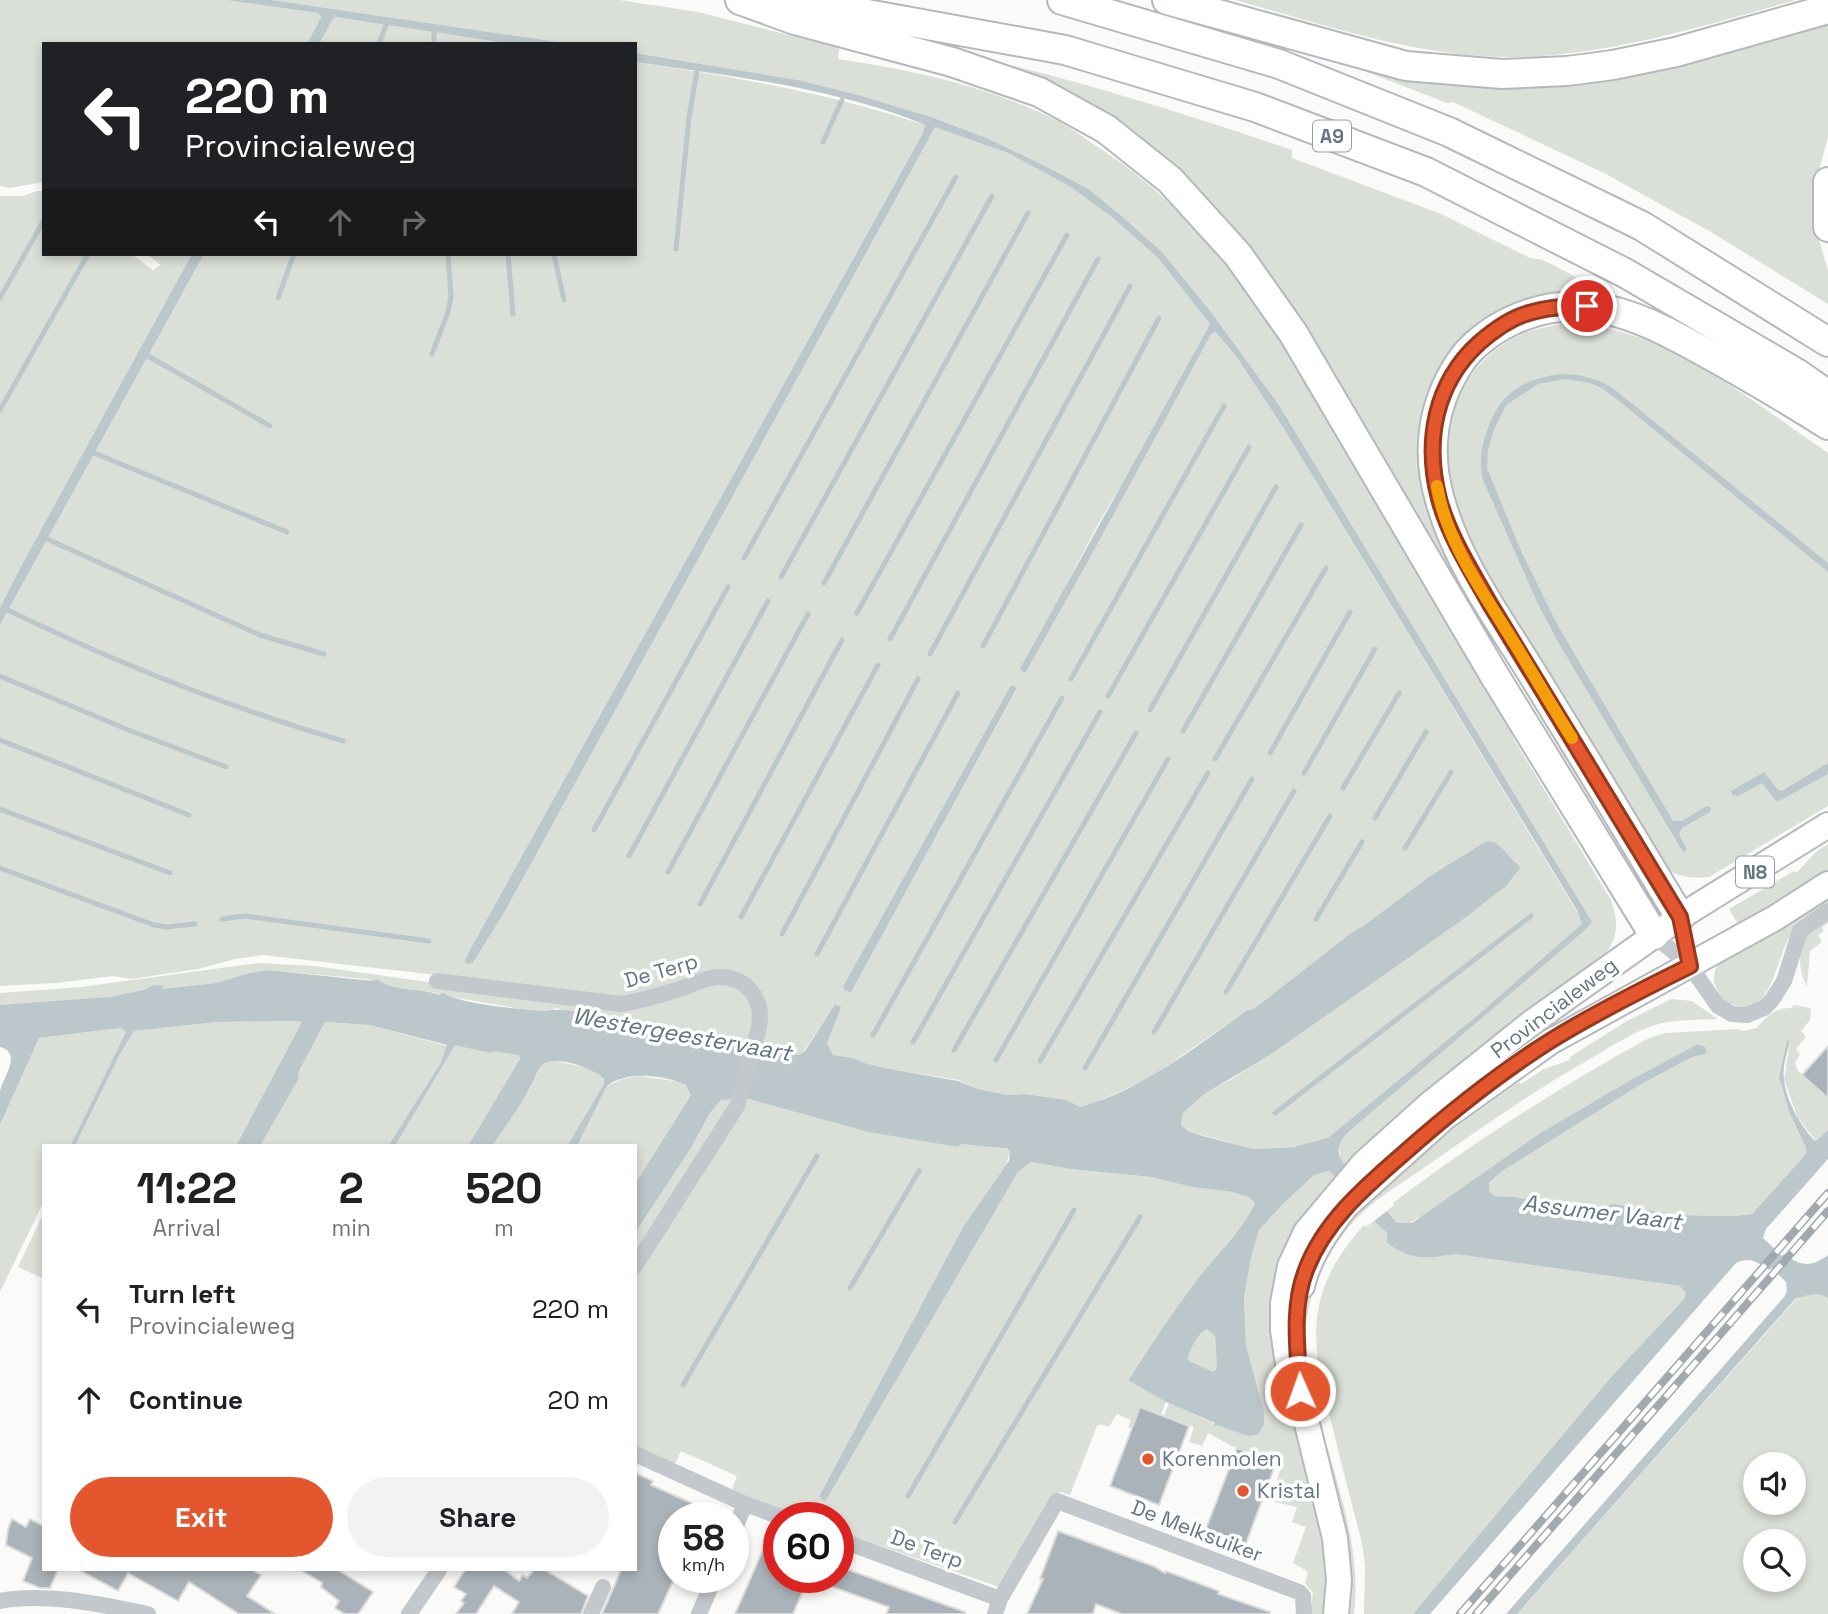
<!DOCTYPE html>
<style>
:root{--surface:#fff;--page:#f2f2f2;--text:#202124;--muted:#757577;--accent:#e4572e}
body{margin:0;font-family:"Space Grotesk",sans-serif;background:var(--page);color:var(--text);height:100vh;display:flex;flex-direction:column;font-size:26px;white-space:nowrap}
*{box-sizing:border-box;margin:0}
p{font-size:23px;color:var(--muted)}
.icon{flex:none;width:38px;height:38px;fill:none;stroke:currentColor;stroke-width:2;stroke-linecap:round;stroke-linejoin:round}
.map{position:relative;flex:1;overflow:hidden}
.details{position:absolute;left:42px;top:1144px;width:595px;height:427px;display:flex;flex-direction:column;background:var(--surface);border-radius:0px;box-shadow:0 4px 10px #0003}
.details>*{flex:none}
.top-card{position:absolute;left:42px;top:42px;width:595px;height:214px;border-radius:0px;box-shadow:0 4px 10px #0003;background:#202124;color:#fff;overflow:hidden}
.tools{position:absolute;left:1743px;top:1452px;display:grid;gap:14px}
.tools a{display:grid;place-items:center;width:63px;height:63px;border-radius:50%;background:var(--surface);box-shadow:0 4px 10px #0003;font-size:35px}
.speed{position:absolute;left:658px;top:1502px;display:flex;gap:14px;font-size:35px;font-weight:700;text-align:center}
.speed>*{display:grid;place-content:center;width:91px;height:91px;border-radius:50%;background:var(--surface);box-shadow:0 4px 10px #0003;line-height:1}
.speed small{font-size:18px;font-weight:400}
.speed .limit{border:10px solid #d22;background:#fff;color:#111}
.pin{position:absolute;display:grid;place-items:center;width:60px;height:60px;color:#fff;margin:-30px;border:4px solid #fff;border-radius:50%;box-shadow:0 2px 7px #0007}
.me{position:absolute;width:77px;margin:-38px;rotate:358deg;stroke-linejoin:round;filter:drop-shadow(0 0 5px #0008)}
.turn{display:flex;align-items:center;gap:24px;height:147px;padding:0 28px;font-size:32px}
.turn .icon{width:91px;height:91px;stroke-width:2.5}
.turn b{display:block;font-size:49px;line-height:60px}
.lanes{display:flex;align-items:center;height:66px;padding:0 28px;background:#0003;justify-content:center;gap:35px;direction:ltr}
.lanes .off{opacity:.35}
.eta{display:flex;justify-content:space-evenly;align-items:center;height:119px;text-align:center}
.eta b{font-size:42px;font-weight:600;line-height:49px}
.action{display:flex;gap:14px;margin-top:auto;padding:14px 28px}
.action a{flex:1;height:80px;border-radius:42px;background:var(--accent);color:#fff;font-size:28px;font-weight:600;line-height:80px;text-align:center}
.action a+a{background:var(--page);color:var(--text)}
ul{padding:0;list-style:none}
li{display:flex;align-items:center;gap:21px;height:91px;padding:0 28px}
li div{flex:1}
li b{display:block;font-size:26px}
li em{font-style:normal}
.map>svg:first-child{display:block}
</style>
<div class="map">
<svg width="1828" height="1614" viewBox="0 0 1828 1614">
<rect width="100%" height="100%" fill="#fafaf8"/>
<path fill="#dadfd7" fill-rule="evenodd" d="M0 0H226L318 13 321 17 307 44H44V182L10 188 0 186Z
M272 0H619L698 12 839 48 838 59C913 70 987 86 1056 120 1070 127 1083 137 1096 146 1218 224 1276 332 1349 452 1395 529 1441 606 1488 683L1515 741 1611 900C1618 921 1619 935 1606 953L1462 1062 1346 1166 1340 1161 1339 1144 1253 1149 1188 1131 1181 1125 1183 1113 1203 1095 1235 1077 1458 923 1513 860 1504 850 1441 870 1430 876 1366 924 1351 933 1255 1008 1246 1011 1148 1079 1094 1103 1080 1107 1024 1094 1007 1095 978 1089 958 1080 885 1068 868 1064 853 1058 833 1055 827 1043 835 1004 804 1051 800 1055 760 1049 766 1026 740 977 635 998 263 955 235 959 198 969 131 979 113 976 56 983 0 986V625L204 254H635V62C736 77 828 93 925 125L923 133 472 946 473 963 505 911 934 126 1008 153 1069 186 1112 217 1158 258 1210 324 1128 473 1096 528 1067 583 1048 633 1211 334 1216 332 1238 359 1284 429 1577 912 1584 909 1279 405 1211 312 1162 252 1124 218 1043 165 987 138 931 117 862 96 798 80 635 53V44H572ZM1011 685 1017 689 851 991 843 989Z
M1235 0H1796C1707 25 1615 54 1521 57 1423 59 1328 26 1235 0Z
M333 17 511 44H319Z
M1828 19V137L1818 174 1817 234 1828 270V304L1711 232 1604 173 1453 102 1447 103 1310 50 1474 81Z
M944 50C1063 75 1177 111 1292 150V158L1441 214 1530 258 1543 260 1632 306 1473 333 1420 456 1425 498 1445 545 1642 876 1639 880 1357 416 1191 186Z
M37 191H44V254H131L153 270 161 265 147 254H192L0 608V196H23Z
M1568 323C1667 327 1749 400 1828 453V806L1709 877C1691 879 1680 877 1664 868 1619 794 1574 720 1530 645 1503 601 1464 545 1451 495 1435 431 1459 362 1522 334 1536 328 1552 326 1568 323Z
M1828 844V876L1740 928 1729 909 1794 871 1796 873 1817 851Z
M1828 896V905C1817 912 1800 921 1793 931 1772 961 1774 1031 1719 998L1721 996C1713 984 1711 976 1719 962Z
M1828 917V923L1822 927 1824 931 1818 935 1822 942 1810 951 1807 986C1798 972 1797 945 1809 931 1815 926 1822 921 1828 917Z
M258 963 314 966 578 1003 708 983 740 987 756 1008 750 1046 655 1022 632 1027 614 1023 615 1020 600 1015 566 1012 557 1008 545 1011 521 1009 451 997 445 994 440 995 433 992 397 988 366 979 267 970 245 974 216 983 162 989 163 985C145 988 128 994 110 997 74 1004 36 1002 0 1005V993L81 987Z
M1671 999 1692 1001 1718 1019C1698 1020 1675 1019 1655 1025 1632 1032 1611 1047 1590 1059 1531 1092 1477 1131 1422 1169 1396 1187 1367 1204 1348 1228 1324 1258 1307 1296 1305 1335 1304 1363 1312 1391 1319 1418 1336 1481 1362 1548 1354 1614H1350L1352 1589 1349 1541 1305 1359 1303 1315 1309 1282 1331 1236 1427 1148 1519 1082 1521 1084 1544 1069 1570 1060V1057L1627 1021Z
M1793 1005 1811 1008 1810 1020 1801 1031 1806 1037 1796 1049 1800 1054 1795 1063 1798 1071 1828 1098V1130L1816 1141 1798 1118 1784 1080 1790 1041 1787 1040 1779 1077 1789 1112 1806 1148V1154L1752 1214 1733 1216 1675 1215 1615 1204 1576 1208 1514 1197 1494 1196 1417 1218 1411 1223H1397L1387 1211 1394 1205 1393 1203C1474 1141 1559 1088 1647 1039L1665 1033 1739 1029 1742 1031 1757 1028C1765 1016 1778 1007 1792 1008Z
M293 1021 303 1022 236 1146H75L120 1054 134 1031 217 1022Z
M325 1022 369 1025 447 1046 440 1064 388 1146H260L298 1080 299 1071Z
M122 1028 126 1032 70 1146H44V1201L0 1292V1125L39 1038Z
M455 1044 518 1055 520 1061 468 1146H395Z
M556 1061 589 1068 604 1079V1084L567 1146H492L531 1087 540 1067 548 1062Z
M640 1076 681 1082 689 1087 691 1095 635 1184V1146H577L607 1086 622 1079Z
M733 1098 635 1257V1233L691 1148 710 1113 721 1100Z
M745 1098 868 1132 958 1147 961 1144C976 1145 998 1142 1010 1151L1006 1166 963 1227 819 1498 826 1499 1018 1172 1031 1162 1070 1169 1151 1177 1192 1187 1232 1192 1248 1197 1255 1203C1241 1233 1216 1255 1196 1281 1172 1313 1150 1346 1128 1379L1166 1402 1161 1415 1140 1407 1132 1428 1128 1427 1131 1420 1117 1414 1109 1427 1101 1424 1097 1426 1070 1495 1061 1492 1055 1494 999 1587 838 1531V1517H800L745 1497 732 1489 737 1476 681 1451 674 1466 635 1449V1273Z
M1329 1171 1335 1177 1301 1219 1282 1260 1301 1441 1317 1501 1329 1574 1325 1614H1310L1313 1593 1305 1583 1308 1572 1293 1563 1306 1527 1292 1522 1297 1507 1270 1501 1282 1464 1232 1446 1208 1433 1202 1446 1189 1442 1194 1427 1164 1416 1169 1403 1215 1424V1426L1218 1424 1242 1434 1264 1412 1246 1345 1244 1297 1251 1258 1259 1230 1282 1205 1314 1175Z
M44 1212V1279L18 1267Z
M1374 1221 1387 1233V1243C1412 1261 1426 1259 1455 1254L1680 1286 1685 1294V1298L1611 1377 1413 1614H1364L1365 1566 1362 1543C1352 1505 1342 1467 1333 1429 1311 1345 1301 1295 1364 1225L1366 1227Z
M1828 1263V1614H1517ZM1755 1465H1794V1503H1755ZM1755 1542H1794V1580H1755Z
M1207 1329 1215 1336 1217 1368 1212 1372 1189 1361 1188 1358C1191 1348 1197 1334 1207 1329Z"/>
<path fill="#bbc7cb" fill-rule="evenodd" d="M226 0H272L572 44H511L334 17 319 44H307L321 17 318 13Z
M635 53 798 80 862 96 931 117 987 138 1043 165 1088 189 1124 218 1162 252 1211 312 1279 405 1592 922 1586 929 1347 1133C1337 1144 1335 1155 1346 1166L1335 1177 1329 1171 1314 1175 1282 1205 1259 1230 1251 1258 1244 1297 1246 1345 1264 1412V1424L1258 1434 1250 1436 1242 1434 1218 1425 1214 1426 1215 1423 1166 1402 1128 1380C1150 1346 1172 1313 1196 1281 1216 1255 1241 1233 1255 1203L1248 1197 1232 1192 1192 1187 1151 1177 1070 1169 1031 1162 1018 1172 826 1500 824 1501 819 1497 963 1227 1009 1161 1010 1151 1006 1148 961 1144 958 1147 868 1132 745 1098 721 1100 710 1113 691 1148 635 1233V1184L691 1095 686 1085C665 1075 626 1070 607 1086L577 1146H567L604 1084V1079C594 1069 558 1055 544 1064 538 1067 536 1076 533 1082 522 1104 506 1125 492 1146H468L520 1059 518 1055 493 1051 491 1053 455 1045 395 1146H388L440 1064 447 1045 369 1025 325 1022 299 1071 298 1080 260 1146H236L302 1022 293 1021 217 1022 134 1031 120 1054 75 1146H70L126 1032 121 1028 39 1038 0 1125C0 1114 0 1101 0 1091 3 1077 23 1053 0 1047V1005L110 997 146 989 151 986 164 985 162 989 216 983 245 974 267 970 373 981 377 979C395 993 420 987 439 995L443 993C464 1005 520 1009 545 1011 557 1006 602 1016 616 1021L615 1024 632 1027 655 1022 697 1034 799 1055 805 1051 835 1004 841 1007 827 1043 833 1055 853 1058 868 1064 885 1068 958 1081 978 1089 1007 1095 1024 1094 1066 1100 1080 1107C1142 1090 1194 1048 1246 1011L1255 1008 1351 933 1366 924 1430 876 1487 841 1494 842 1504 850 1520 868 1506 886 1458 923 1271 1054 1203 1095 1183 1113 1181 1125 1188 1131 1203 1136 1253 1149 1294 1147 1328 1138 1478 1015 1582 924 1578 912 1284 429 1238 359 1216 332 1211 334C1150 448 1089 561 1025 673L1020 669 1210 324 1158 258 1112 217 1069 186 1008 153 935 127 505 911 473 963 467 964 465 961 472 946 923 133 925 125C836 88 731 76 635 62ZM1207 1329 1215 1336 1217 1368 1213 1372 1189 1361 1188 1358C1191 1348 1197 1334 1207 1329Z
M192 254H204L0 625V608L23 563Z
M1560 374C1581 374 1596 378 1614 389L1828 563V572L1624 405 1602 388 1590 383 1565 379 1538 384 1506 405 1494 430 1488 449 1487 468 1521 551 1558 626 1673 821H1682L1705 807 1709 806 1711 808 1710 812 1682 828 1679 834 1687 850 1683 852 1557 640 1538 604 1483 480C1479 463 1481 447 1487 431 1500 393 1521 380 1560 374Z
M1011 685 1017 688 851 992 844 990 843 987Z
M1828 763V774L1777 802 1762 783 1738 796 1733 795 1731 791 1764 772 1778 790 1782 791Z
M1787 1040 1790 1041C1787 1053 1782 1068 1784 1080 1786 1100 1800 1125 1814 1140L1816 1141 1828 1130V1159L1766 1229 1763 1238 1782 1256 1784 1254C1800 1266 1811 1268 1828 1255V1298C1816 1290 1808 1296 1796 1298L1517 1614H1506L1784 1297 1787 1291 1786 1282 1772 1268 1769 1270C1758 1262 1749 1256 1736 1263L1430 1614H1413L1611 1377 1685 1298V1293L1680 1286 1455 1254C1426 1259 1412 1261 1387 1243V1233L1374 1221 1387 1211 1397 1223H1412L1539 1134 1631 1080 1698 1044 1705 1047 1707 1053 1692 1057 1641 1084 1502 1171 1489 1182V1191L1494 1196 1514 1197 1576 1208 1615 1204 1675 1215 1733 1216 1752 1214 1806 1154V1148L1789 1112 1779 1077Z"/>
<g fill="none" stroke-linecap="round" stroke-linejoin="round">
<path stroke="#bbc7cb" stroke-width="5" d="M379 44 386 25
M434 44V32
M823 142 842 100
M676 249 689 117 697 71
M508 254 513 314
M554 254 564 300
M0 298 44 220
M278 298 294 254
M432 354 448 312 451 297 448 254
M148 356 270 426
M0 410 88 254
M94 453 287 532
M47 539 260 635 324 654
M744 558 956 177
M781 577 992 196
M824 583 1028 213
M8 610C116 663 228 707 343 741
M857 613 1067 235
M890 639 1098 259
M983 646 1159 318
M930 654 1130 286
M0 676 126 729 226 767
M1071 679 1224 406
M1108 696 1249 447
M1150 710 1276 487
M1183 731 1301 525
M0 740 189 815
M1270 753 1350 612
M1215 759 1326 568
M1304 773 1375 649
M1343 788 1399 693
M0 809 170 873
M1375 818 1426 732
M594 830 728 587
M1405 848 1451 772
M629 856 768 601
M0 868 154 925 166 927 195 924
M668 872 808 614
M700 904 842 640
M741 917 878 665
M222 919 245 916 429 941
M1316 919 1362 842
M782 934 918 679
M817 954 958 693
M1226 992 1330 816
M1154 1032 1294 791
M873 1035 1062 698
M913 1042 1100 712
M954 1050 1136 733
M996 1060 1168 759
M1040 1061 1208 773
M1085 1068 1252 779
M1275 1113 1531 916
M850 1288 919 1171
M683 1385 817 1156
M908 1496 1074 1210
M955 1522 1140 1217"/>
</g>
<path fill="#aab3b9" stroke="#dcdcda" stroke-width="2" d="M1828 1046V1098L1802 1075Z
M1140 1407 1189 1426 1159 1505 1110 1486Z
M1237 1448 1276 1463 1242 1554 1202 1539Z
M635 1473 653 1481 651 1485 723 1517H674V1579L658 1614H602L621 1570H635Z
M12 1519 26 1527 30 1519 44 1526V1570H58L50 1588H40L23 1581 32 1558 6 1545 8 1529Z
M1058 1531 1153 1566 1165 1573 1166 1571 1219 1591 1218 1594 1270 1612 1269 1614H1122L1096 1604 1093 1614H1027L1043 1579H1040Z
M765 1545 779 1551V1577H809L793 1614H735Z
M838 1566 965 1612V1614H886L889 1607 810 1579 811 1577H838Z
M79 1570H252L261 1575 247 1596 275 1614H239L189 1582 178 1601 128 1573 118 1591Z
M301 1570H338L373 1592 358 1614H345L335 1608 339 1601 321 1587 322 1583Z
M465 1570H505L519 1581 523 1575 527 1578 534 1570H545L588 1596 581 1614H512L519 1602 494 1586 476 1614H456L464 1603 461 1601 466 1594 454 1587Z"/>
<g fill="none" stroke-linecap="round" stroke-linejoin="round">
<g stroke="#b5babe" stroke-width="28">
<path id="primary" d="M1302 1286C1309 1256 1327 1230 1346 1206L1444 1118 1550 1042 1775 918 1828 884
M1336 1614 1339 1580 1335 1538 1299 1391 1288 1364 1283 1330V1303L1290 1266 1306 1232 1364 1163 1431 1103 1531 1023 1680 917 1828 825"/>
</g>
<g stroke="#b4b9bd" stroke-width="32">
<path id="highway" d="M740 0 795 20 952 62 1039 92 1106 129 1170 180 1238 255 1293 333 1493 673 1654 935
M790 0 1065 50 1255 107 1426 172 1625 273 1798 374 1828 395
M1062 0 1279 64 1449 132 1642 226 1828 342
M1167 0 1406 66 1502 74 1567 71 1613 65 1676 52 1828 9
M1828 182V227
M1680 917C1631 835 1582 754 1532 673 1498 618 1457 562 1440 500 1426 453 1432 405 1459 364 1470 346 1492 330 1511 321 1589 284 1652 323 1719 360 1756 381 1792 402 1828 425"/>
</g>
<path stroke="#c3c8cc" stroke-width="16" d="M1680 917 1690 966
M1654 935 1690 966 1718 1006 1732 1014 1747 1015 1764 1008 1772 1000 1784 981 1800 931 1828 911
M437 981 621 1004C641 1001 660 995 680 989 691 985 705 978 717 977 747 976 764 999 759 1027L737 1106 635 1266
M635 1454 745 1504 781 1517
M733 1533 745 1504
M838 1539 1000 1599
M0 1601C45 1592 104 1605 148 1614
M409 1614 439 1570
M591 1614 603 1587
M699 1614 715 1577
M995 1614 1000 1599 1057 1501 1299 1592 1303 1596 1304 1614"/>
<use href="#primary" stroke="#fff" stroke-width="24"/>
<use href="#highway" stroke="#fff" stroke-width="28"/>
<g stroke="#a2aab0" stroke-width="8">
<path id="rail" d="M1460 1614 1828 1193
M1476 1614 1828 1211"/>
</g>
<use href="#rail" stroke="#fff" stroke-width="5" stroke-dasharray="16" stroke-linecap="butt"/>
</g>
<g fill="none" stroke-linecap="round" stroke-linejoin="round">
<g stroke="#94391e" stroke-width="18">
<path id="route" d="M1300 1391C1298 1352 1291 1308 1306 1270 1324 1222 1365 1187 1403 1154 1449 1113 1498 1074 1550 1041 1595 1013 1643 989 1690 966L1680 917 1490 604C1471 570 1449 536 1439 499 1424 441 1435 383 1479 343 1494 330 1510 318 1529 313 1548 307 1567 306 1587 306"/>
</g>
<use href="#route" stroke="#e4572e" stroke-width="12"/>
<path stroke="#f59e0b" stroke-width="12" d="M1437 486C1446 540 1481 590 1510 636 1531 670 1551 705 1572 738"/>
</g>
<g fill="#e4572e" stroke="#fff" stroke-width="2.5">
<circle cx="1148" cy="1459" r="7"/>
<circle cx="1243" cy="1491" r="7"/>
</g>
<g text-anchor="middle" stroke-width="7" stroke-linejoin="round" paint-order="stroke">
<g fill="#fff" stroke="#939fa8" stroke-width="2">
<rect x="1313" y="120.5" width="38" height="31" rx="5"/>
<rect x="1736" y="856.5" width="38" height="31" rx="5"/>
</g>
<g font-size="19" font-weight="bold" fill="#657683">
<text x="1332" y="143">A9</text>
<text x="1755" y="879">N8</text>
</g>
<g font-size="21" fill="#657683" stroke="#fff">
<text transform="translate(661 971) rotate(-16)" y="7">De Terp</text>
<text transform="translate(1554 1008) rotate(-37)" y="7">Provincialeweg</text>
<text transform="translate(1197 1531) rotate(21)" y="7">De Melksuiker</text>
<text transform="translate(927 1549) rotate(20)" y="7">De Terp</text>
</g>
<g font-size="21" fill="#657683" stroke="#fff" text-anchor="start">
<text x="1162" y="1466">Korenmolen</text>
<text x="1257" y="1498">Kristal</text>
</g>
<g font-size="23" font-style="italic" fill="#60757c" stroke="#fff">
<text transform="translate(682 1034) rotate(10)" y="8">Westergeestervaart</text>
<text transform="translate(1602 1212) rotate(7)" y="8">Assumer Vaart</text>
</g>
</g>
</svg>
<div class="tools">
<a><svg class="icon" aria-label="sound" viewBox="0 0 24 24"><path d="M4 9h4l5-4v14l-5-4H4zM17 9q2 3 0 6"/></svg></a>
<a><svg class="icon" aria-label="search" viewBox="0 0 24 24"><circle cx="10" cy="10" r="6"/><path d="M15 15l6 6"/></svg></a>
</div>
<div class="speed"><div>58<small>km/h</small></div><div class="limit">60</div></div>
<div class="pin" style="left:1587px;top:306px;background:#d93025"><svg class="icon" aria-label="arrive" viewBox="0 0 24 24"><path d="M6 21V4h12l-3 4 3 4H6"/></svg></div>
<svg class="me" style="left:1300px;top:1391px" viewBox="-20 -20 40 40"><circle r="17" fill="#e4572e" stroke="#fff" stroke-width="3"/><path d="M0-11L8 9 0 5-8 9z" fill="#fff"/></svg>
<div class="top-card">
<div class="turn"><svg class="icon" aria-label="left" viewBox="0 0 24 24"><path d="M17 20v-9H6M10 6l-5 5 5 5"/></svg><div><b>220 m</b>Provincialeweg</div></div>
<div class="lanes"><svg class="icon" aria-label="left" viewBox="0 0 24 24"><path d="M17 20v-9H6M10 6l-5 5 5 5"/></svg><svg class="icon off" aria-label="ahead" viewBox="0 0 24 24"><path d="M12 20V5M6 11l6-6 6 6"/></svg><svg class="icon off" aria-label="right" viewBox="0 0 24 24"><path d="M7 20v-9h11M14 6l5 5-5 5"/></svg></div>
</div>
<section class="details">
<div class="eta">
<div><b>11:22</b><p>Arrival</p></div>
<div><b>2</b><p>min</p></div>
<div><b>520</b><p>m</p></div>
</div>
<ul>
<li><svg class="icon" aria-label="left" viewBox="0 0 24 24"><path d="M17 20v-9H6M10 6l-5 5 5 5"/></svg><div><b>Turn left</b><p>Provincialeweg</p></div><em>220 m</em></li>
<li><svg class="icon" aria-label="ahead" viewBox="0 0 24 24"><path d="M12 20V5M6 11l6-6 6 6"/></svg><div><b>Continue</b></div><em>20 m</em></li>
</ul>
<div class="action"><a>Exit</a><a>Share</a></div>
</section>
</div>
